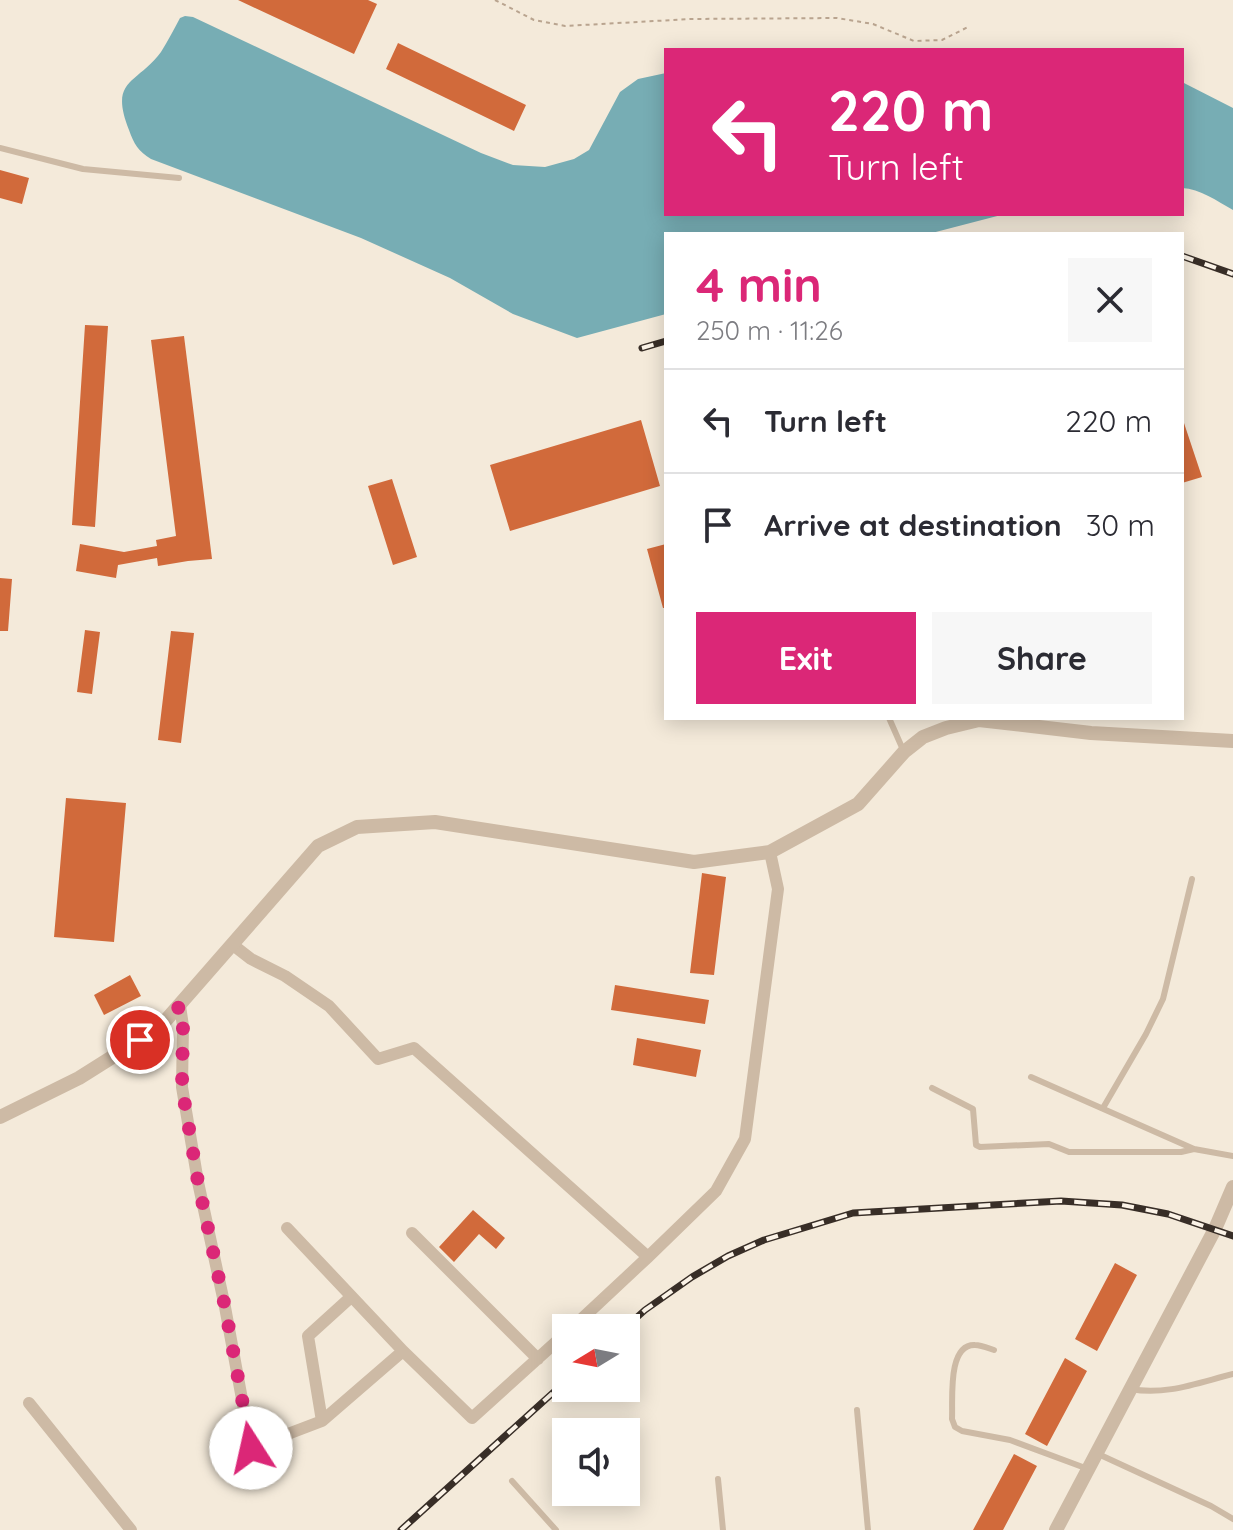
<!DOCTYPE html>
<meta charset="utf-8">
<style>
:root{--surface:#fff;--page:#f7f7f7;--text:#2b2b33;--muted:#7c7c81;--line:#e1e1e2;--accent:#db2777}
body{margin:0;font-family:Quicksand,sans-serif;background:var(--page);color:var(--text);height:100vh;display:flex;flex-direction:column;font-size:30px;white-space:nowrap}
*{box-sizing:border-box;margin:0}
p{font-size:26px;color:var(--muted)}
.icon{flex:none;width:44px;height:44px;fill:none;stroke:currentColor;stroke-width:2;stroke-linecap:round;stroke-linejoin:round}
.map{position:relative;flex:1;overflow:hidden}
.details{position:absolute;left:664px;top:232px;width:520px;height:488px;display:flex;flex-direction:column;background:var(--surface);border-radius:0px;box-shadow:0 4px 20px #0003}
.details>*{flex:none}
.banner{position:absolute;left:664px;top:48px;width:520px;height:168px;border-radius:0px;box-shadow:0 4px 20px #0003;background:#db2777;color:#fff;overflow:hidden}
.needle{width:52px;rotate:260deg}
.controls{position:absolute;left:552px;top:1314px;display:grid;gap:16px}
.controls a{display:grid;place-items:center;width:88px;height:88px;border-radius:0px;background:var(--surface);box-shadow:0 4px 20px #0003;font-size:40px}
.pin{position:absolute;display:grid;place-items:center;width:68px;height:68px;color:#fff;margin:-34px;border:4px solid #fff;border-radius:50%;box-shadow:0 2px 8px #0007}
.me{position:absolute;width:88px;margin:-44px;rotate:350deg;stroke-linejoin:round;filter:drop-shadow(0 0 6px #0008)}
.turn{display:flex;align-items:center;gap:28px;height:168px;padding:0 32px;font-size:36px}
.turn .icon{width:104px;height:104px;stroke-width:2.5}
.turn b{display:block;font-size:56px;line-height:68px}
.round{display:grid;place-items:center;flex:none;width:84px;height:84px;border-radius:0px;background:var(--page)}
.overview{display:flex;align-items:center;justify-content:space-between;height:136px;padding:0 32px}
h1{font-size:48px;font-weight:800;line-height:60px;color:var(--accent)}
.cta{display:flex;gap:16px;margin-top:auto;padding:16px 32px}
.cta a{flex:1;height:92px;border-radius:0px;background:var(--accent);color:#fff;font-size:32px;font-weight:800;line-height:92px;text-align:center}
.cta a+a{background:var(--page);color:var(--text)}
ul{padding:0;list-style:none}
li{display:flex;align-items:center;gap:24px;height:104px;padding:0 32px;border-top:2px solid var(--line)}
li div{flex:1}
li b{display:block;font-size:30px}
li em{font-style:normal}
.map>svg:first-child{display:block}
</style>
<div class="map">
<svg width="1233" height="1530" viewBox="0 0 1233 1530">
<rect width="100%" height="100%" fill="#f4eada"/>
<path fill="#77adb4" d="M185 16 193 17 481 153 513 165 545 167 574 159 589 150 620 92 638 79 666 73V214H1005L928 234H666V314L577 338 513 314 450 278 361 238 151 159C138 151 134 144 129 130 109 79 136 85 161 52 168 41 174 29 180 18Z
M1182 82 1233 108V210C1217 201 1200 189 1182 188Z"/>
<path fill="#d16a3b" d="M238 0H368L377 4 354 54Z
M398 43 526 105 514 131 386 69Z
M0 170 29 178 22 204 0 198Z
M85 325 108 326 95 527 72 525Z
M184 336 212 559 188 561 158 566 157 558 118 565 116 578 76 571 80 544 124 552 157 546 156 540 176 536 151 340Z
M641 420 660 486 510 531 490 465Z
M1182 423H1184L1202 477 1182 483Z
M392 479 417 557 393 565 368 486Z
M666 544V608H663L647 549Z
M0 578 12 579 8 631H0Z
M85 630 100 632 92 694 77 692Z
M171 631 194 633 181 743 158 740Z
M66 798 126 803 114 942 54 937Z
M702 873 726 877 714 975 690 973Z
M130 975 141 996 104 1015 94 995Z
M615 985 709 1000 705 1024 611 1010Z
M637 1038 701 1050 696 1077 633 1065Z
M473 1210 505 1238 496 1249 479 1234 454 1262 439 1247Z
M1115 1263 1137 1275 1097 1351 1075 1339Z
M1065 1358 1087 1371 1047 1446 1025 1434Z
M1014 1454 1037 1466 1003 1530H973Z"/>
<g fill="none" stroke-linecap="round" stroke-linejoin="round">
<path stroke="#b9a48f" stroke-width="2" stroke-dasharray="4 4" stroke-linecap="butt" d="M495 0 534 20 565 26 691 19 837 18 873 24 914 41 942 40 968 27"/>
<path stroke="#cdbaa5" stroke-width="6" d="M0 148 83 169 179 178
M889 718 904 752
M1031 1077 1194 1149
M932 1088 973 1109 976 1145 980 1147 1049 1144 1069 1152H1181L1194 1149 1233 1156
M1103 1108 1146 1034 1163 999 1192 879
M994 1350C988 1348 981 1345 975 1345 947 1344 953 1400 952 1419L955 1427 962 1431 1010 1440 1088 1469
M1131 1389C1165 1396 1200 1382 1233 1374
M857 1410 868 1530
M1096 1453 1211 1506 1233 1519
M718 1479 723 1530
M512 1481 556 1530"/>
<path stroke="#cdbaa5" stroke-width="12" d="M233 945 251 959 285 976 329 1006 378 1059 414 1048 648 1257
M180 1006 183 1026 182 1087 198 1182 225 1307 251 1448 322 1421 403 1351 472 1418 566 1333
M287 1228 403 1351
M412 1233 538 1359
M572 1328 648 1257 716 1191 745 1139 778 889 770 852
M29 1403 131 1530
M322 1421 308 1336 351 1297"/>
<path stroke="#cdbaa5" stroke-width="14" d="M0 1117 79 1078 160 1027 318 846 357 827 435 822 694 862 770 852 858 804 904 752 923 737 946 728 979 720 1091 733 1233 741
M1056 1530 1215 1229 1233 1187"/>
<g stroke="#382e27" stroke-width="7">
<path id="rail" d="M1182 256 1233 274
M642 348 666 341
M625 1328 645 1310 692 1277 728 1256 764 1240 853 1213 1061 1201 1122 1205 1168 1214 1233 1236
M401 1530 566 1381"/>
</g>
<use href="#rail" stroke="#fbf3e7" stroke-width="4" stroke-dasharray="12" stroke-linecap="butt"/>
</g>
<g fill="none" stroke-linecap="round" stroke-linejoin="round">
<path stroke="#db2777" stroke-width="14" stroke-dasharray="0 25.2" d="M140 1040 160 1027 180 1006 183 1026 182 1087 198 1182 225 1307 251 1448"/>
</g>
</svg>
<div class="controls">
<a><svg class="needle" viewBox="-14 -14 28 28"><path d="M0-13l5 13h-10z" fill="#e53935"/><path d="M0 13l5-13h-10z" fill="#7c7c81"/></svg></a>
<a><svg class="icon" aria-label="sound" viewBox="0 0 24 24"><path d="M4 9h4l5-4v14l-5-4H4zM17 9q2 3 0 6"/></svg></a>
</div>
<div class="pin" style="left:140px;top:1040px;background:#d93025"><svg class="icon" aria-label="arrive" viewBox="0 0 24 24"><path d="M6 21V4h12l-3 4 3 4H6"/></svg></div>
<svg class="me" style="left:251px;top:1448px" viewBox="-20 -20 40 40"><circle r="19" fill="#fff"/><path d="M0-13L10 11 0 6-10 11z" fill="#db2777"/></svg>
<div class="banner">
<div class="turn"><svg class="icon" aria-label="left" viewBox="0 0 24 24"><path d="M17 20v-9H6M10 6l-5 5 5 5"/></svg><div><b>220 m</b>Turn left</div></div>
</div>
<section class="details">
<div class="overview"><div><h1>4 min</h1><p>250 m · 11:26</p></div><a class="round"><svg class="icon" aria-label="close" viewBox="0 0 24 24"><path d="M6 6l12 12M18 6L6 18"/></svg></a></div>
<ul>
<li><svg class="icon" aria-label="left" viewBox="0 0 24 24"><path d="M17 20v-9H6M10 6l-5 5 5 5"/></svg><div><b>Turn left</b></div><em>220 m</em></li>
<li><svg class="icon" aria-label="arrive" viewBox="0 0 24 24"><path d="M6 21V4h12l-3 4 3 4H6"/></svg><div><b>Arrive at destination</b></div><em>30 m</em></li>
</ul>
<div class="cta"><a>Exit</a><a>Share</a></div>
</section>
</div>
